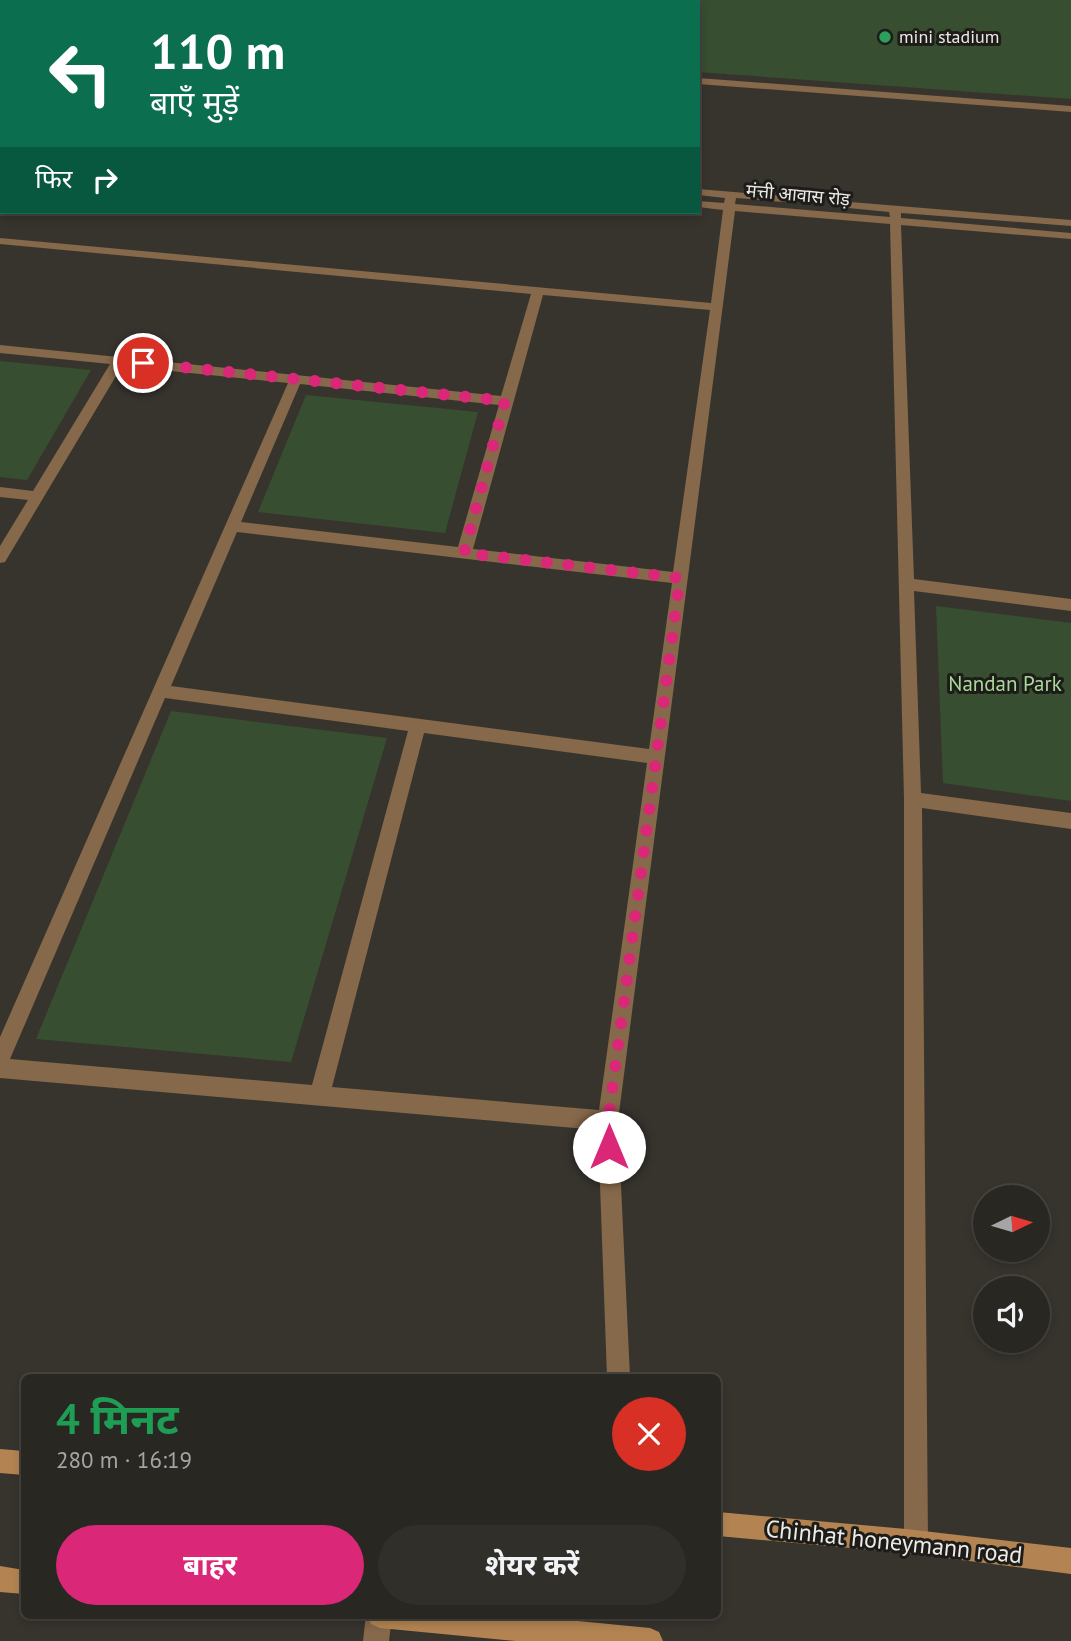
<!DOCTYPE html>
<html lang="hi">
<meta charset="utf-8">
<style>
:root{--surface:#292722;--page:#312f2a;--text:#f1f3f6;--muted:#a5a5a5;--line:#454440;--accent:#db2777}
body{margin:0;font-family:"PT Sans","Noto Sans Devanagari",sans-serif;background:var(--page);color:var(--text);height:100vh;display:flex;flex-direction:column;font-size:26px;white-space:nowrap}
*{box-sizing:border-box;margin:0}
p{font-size:23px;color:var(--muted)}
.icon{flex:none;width:38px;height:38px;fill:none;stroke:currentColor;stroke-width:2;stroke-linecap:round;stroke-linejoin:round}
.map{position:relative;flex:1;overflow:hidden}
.details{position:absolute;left:21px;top:1374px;width:700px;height:245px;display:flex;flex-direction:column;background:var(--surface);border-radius:10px;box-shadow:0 4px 10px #0003,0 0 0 2px var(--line)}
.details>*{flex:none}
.guide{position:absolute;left:0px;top:0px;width:700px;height:214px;box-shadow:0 4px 10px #0003,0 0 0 2px var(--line);background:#0b6e4f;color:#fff;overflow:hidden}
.needle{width:46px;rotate:85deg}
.controls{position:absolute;left:973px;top:1185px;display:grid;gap:14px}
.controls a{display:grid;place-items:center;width:77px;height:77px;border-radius:50%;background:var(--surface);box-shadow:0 4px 10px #0003,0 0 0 2px var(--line);font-size:35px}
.pin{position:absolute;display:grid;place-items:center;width:60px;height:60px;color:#fff;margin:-30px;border:4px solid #fff;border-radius:50%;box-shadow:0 2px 7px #0007}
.me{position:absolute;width:77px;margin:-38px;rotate:0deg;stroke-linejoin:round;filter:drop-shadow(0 0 5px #0008)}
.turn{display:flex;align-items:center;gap:24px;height:147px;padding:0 35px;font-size:32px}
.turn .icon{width:91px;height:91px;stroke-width:2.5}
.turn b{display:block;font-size:49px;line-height:60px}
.then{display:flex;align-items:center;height:66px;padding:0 35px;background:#0003;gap:14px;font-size:26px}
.round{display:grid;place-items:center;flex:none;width:74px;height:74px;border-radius:37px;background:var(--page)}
.headline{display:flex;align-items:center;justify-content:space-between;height:119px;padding:0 35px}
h1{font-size:42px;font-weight:700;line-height:52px;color:#1e9e55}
.action{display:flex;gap:14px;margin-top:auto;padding:14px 35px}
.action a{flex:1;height:80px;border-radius:42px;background:var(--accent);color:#fff;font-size:28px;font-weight:700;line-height:80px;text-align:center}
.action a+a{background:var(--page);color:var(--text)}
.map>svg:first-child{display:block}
</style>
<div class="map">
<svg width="1071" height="1641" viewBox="0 0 1071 1641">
<rect width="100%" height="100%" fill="#37342e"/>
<path fill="#374e30" d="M568 0H1071V99L698 72V2Z
M0 361 91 370 27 480 0 477Z
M306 395 478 412 445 533 258 512Z
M936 606 1071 623V801L943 783Z
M171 711 387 738 291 1062 36 1039Z"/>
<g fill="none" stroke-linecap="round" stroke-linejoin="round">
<path fill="#86684a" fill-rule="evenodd" d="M86 0H96L86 2Z
M269 0H279L268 2Z
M545 0H555V2H545Z
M0 26 2 27V33L0 32Z
M698 78 1071 106V112L698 84Z
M0 129H2V136H0Z
M0 142H2V148H0Z
M698 189 796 197 802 200 796 203 736 198 735 204 890 217 889 212 838 207 832 204 838 201 1071 220V226L901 213V218L1071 233V239L901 225 914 579 1071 599V611L914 591 921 793 1071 813V829L922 808 928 1542 925 1551 916 1554 907 1551 904 1542V799L890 224 735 211 618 1121 630 1377H607L598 1130 0 1078V1037L288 383 122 366 5 562 0 563V546L28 500 0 497V487L33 491 110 364 0 353V345L501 396 531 294 0 244V238L711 303 723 210 698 207V201L724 203 725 198 698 195ZM543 295 710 310 673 572 473 549ZM300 384 499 405 458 547 241 522ZM237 532 672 583 649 749 171 686ZM165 698 408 731 312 1085 10 1059ZM424 733 647 763 599 1110 332 1087Z
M366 1615H392L389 1641H363Z"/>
<path fill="#b38452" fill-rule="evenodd" d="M0 1449 24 1451V1475L0 1473Z
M718 1512 906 1529 1071 1548V1574L906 1553 718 1536Z
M0 1566 24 1570V1594L0 1592Z
M367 1615H516L650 1628 659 1632 663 1641H516L380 1628 371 1624Z"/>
</g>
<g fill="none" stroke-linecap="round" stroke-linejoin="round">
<path stroke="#db2777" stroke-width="12" stroke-dasharray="0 21.6" d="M143 363 505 401 464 553 680 578 608 1121 609 1147"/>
</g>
<circle fill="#2e9e5b" stroke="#1d1c19" stroke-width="2.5" cx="885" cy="37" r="7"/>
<g text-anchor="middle" stroke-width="6" stroke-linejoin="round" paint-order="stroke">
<g font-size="18" fill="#eceae6" stroke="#1d1c19" text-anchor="start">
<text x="899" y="43">mini stadium</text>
</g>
<g font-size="18" fill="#eceae6" stroke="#1d1c19">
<text transform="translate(798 195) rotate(5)" y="6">मंत्ती आवास रोड़</text>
</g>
<g font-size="21" fill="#a9d99a" stroke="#1d1c19">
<text x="1005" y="691">Nandan Park</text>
</g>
<g font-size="24" fill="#eceae6" stroke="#1d1c19">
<text transform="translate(894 1542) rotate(6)" y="8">Chinhat honeymann road</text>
</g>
</g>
</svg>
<div class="controls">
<a><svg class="needle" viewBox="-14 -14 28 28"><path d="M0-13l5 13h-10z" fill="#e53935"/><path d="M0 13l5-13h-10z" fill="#a5a5a5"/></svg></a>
<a><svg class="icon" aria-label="sound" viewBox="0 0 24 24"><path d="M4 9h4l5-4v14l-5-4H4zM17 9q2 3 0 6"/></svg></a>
</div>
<div class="pin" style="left:143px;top:363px;background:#d93025"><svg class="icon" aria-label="arrive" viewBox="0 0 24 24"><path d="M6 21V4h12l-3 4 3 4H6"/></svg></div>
<svg class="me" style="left:609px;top:1147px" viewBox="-20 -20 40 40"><circle r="19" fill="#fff"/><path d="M0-13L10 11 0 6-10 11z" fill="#db2777"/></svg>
<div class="guide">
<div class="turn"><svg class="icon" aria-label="left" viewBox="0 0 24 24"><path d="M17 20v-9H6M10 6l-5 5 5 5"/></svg><div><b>110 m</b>बाएँ मुड़ें</div></div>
<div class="then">फिर<svg class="icon" aria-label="right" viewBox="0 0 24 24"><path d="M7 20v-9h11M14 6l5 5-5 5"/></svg></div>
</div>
<section class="details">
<div class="headline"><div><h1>4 मिनट</h1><p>280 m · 16:19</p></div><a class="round" style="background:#d93025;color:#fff"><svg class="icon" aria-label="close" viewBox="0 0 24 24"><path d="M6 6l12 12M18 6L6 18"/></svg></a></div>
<div class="action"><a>बाहर</a><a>शेयर करें</a></div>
</section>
</div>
